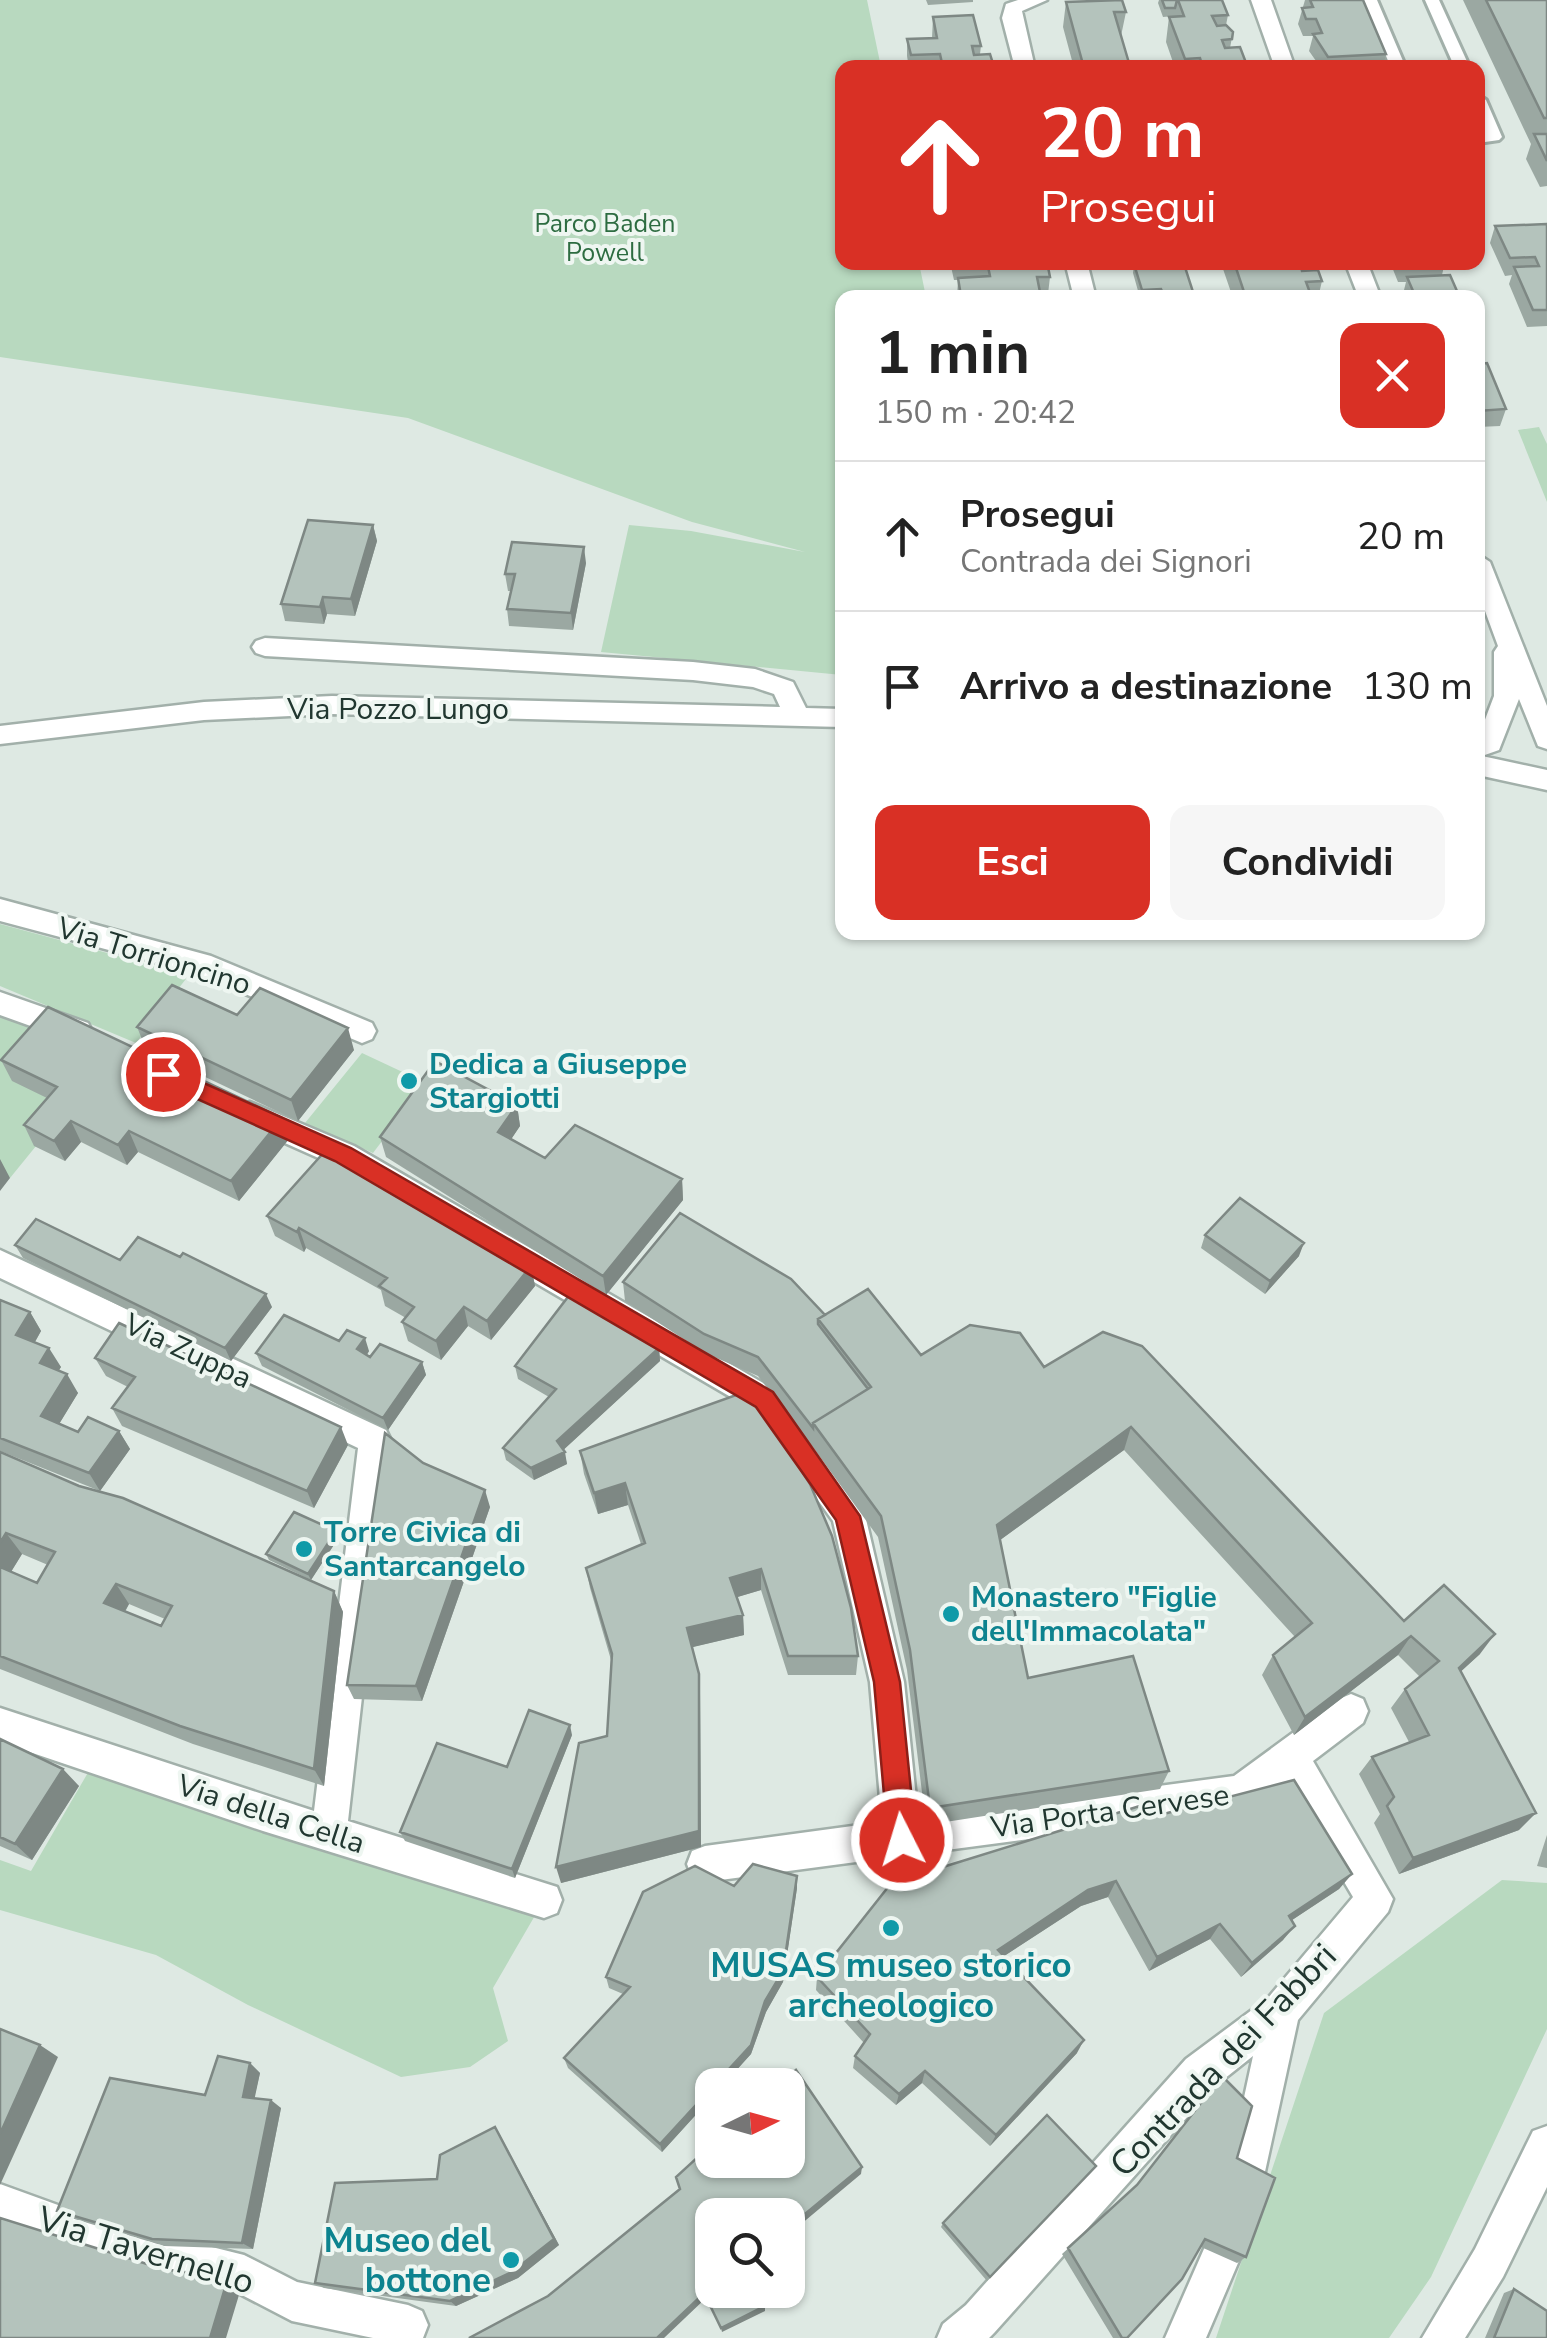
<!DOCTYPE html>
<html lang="it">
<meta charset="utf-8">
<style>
:root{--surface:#fff;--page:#f6f6f6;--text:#222;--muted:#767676;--line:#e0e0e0;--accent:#d93025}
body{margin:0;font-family:"Nunito Sans",sans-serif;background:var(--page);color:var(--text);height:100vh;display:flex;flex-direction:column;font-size:38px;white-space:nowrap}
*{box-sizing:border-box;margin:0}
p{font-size:32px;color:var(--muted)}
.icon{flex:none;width:55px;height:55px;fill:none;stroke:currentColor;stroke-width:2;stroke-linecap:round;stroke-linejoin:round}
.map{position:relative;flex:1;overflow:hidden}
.side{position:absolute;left:835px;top:290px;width:650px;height:650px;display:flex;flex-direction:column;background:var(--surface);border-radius:20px;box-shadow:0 2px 8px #0004}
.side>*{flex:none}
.hud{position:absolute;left:835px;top:60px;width:650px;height:210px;border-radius:20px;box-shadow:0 2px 8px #0004;background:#d93025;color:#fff;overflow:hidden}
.needle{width:65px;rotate:85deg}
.buttons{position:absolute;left:695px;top:2068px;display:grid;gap:20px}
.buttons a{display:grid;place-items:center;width:110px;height:110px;border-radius:20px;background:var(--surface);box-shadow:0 2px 8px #0004;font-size:50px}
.pin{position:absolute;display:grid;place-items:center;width:85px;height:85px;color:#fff;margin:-42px;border:5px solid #fff;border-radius:50%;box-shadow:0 2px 10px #0007}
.me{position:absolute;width:110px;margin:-55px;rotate:355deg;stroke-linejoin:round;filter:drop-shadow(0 0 8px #0008)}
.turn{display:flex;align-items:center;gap:35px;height:210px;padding:0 40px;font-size:45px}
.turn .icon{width:130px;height:130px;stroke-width:2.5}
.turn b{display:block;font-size:70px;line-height:85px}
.round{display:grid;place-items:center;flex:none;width:105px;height:105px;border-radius:20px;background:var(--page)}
.overview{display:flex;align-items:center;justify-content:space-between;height:170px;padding:0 40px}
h1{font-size:60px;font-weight:700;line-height:75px}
.action{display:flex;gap:20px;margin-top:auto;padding:20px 40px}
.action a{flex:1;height:115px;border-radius:20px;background:var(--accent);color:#fff;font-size:40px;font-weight:700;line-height:115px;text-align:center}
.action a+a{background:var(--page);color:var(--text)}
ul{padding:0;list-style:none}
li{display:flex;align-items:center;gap:30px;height:150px;padding:0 40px;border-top:2px solid var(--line)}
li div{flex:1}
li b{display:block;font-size:38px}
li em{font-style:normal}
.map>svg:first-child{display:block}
</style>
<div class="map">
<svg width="1547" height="2338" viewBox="0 0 1547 2338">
<rect width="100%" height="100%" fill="#dee9e3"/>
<path fill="#b8d9bf" d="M0 0H867L881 67 842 68V262L919 263 926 297 842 298V675L601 652 629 525 691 531 805 552 692 522 408 418 0 357Z
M1539 427 1547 444V502L1518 430Z
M0 924 189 975 136 1043 0 986Z
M0 1007 59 1029 67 1108 10 1178 0 1174Z
M362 1053 426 1083 373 1153 305 1123Z
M97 1757 544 1900 493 1988 508 2041 470 2067 401 2077 248 2005 156 1955 0 1910V1860L31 1871Z
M1502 1880 1547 1883V2029L1431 2277 1389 2338H1216L1324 2013Z"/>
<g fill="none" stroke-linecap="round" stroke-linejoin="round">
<g stroke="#a2b0aa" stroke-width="6">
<path id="service" d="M1363 0H1377L1406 68H1391Z
M1425 0H1439L1470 68H1455Z
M1478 95 1486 100 1502 137 1499 140 1478 143V133H1485L1478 117Z"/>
</g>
<g stroke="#a2b0aa" stroke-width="5">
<path id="minor" d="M1018 0H1047L1022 11 1035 68H1015L1002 18 1006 4Z
M1251 0H1271L1295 68H1275Z
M1065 262H1087L1096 298H1074Z
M1345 262H1367L1381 298H1359Z
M1478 554 1490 562 1547 706V749L1538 746 1519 699 1499 750 1482 756 1547 770V790L1478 775V738L1494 696V652L1498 646 1478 592Z
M265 638 693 662 755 669 793 682 806 708 842 709V727L332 714 204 720 0 744V726L204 702 332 696 780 707 774 694 753 687 693 680 265 656 256 653 252 647 256 641Z
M0 899 211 956 372 1023 376 1031 372 1039 362 1043 195 973 0 921Z
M0 992 88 1023 92 1031 88 1039 78 1043 0 1015Z
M250 1102 354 1146 775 1390 865 1515 904 1682 918 1818 1234 1776 1339 1699 1351 1694 1363 1699 1368 1711 1363 1723 1313 1761 1393 1899 1388 1912 1298 2020 1261 2190 1247 2196 1233 2190 1227 2176 1253 2056 1214 2087 994 2333 989 2338H937L943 2324 966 2305 1186 2059 1268 1998 1353 1897 1285 1782 1241 1811 705 1882 692 1877 687 1864 692 1851 705 1846 882 1822 870 1682 833 1521 753 1410 332 1164 240 1123 235 1114 240 1105Z
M0 1250 386 1430 391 1440 348 1821 557 1887 562 1900 557 1913 544 1918 263 1831 0 1742V1708L314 1811 358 1448 0 1278Z
M1547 2126V2187L1503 2277 1465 2338H1422L1475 2249 1533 2131Z
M0 2184 91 2217 244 2255 297 2282 408 2305 422 2311 428 2325 423 2338H373L292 2321 238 2293 91 2257 0 2224Z
M1221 2236 1235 2242 1241 2256 1206 2338H1165L1207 2242Z"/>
</g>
<use href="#service" fill="#fff" fill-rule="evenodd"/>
<use href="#minor" fill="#fff" fill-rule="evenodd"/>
</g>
<path fill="#9ba8a2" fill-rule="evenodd" d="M926 0H973V2L928 5Z
M1159 0H1222L1228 15 1226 25 1233 32 1230 48 1248 68H1175L1166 42 1169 17 1174 16 1163 17 1158 3Z
M1305 0H1363L1386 54 1383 68H1321L1309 51 1313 36H1303L1298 24Z
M1463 0H1547V186L1540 187 1526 159 1531 144Z
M1066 2 1126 12 1121 36 1129 63 1142 68H1074L1063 27Z
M933 17 981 46 980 54 994 68H909L907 56V39L932 38Z
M1547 224V326L1527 327 1509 284 1512 275 1505 276 1490 243 1495 226Z
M950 262H1047L1050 277 1048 294H1041V297L1054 298H957L958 280H954Z
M1224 262H1313L1311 271 1322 281 1318 298H1233L1223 269Z
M1390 262H1445L1442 275 1460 298H1404L1403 294 1406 282H1398Z
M1134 264 1177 268 1194 295V298H1140L1133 273Z
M1478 364 1506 409 1500 426 1478 427Z
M373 525 377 541 355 616 327 614 324 624 285 621 281 604Z
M586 563 573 630 509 626 507 609 511 591H508L505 574Z
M237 1015 354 1050 298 1121 146 1049 137 1027Z
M1 1060 289 1139 239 1201 138 1152 127 1165 81 1142 65 1161 34 1146 24 1125 47 1098 12 1081Z
M517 1105 520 1126 511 1139 545 1158 682 1179 683 1200 606 1295 386 1157 380 1137Z
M267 1216 531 1266 535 1286 491 1340 468 1326 441 1360 408 1341 402 1322 406 1318 385 1306 381 1290 306 1248 304 1252 275 1236Z
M1205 1235 1299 1256 1265 1294 1201 1248Z
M15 1245 120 1260 272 1307 231 1361 23 1258Z
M623 1282 825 1315 921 1355 1044 1367 1404 1621 1480 1654 1461 1671 1519 1830 1399 1874 1374 1823 1380 1814 1359 1774 1372 1757 1409 1742 1391 1708 1405 1689 1420 1677 1398 1655 1294 1735 1262 1675 1273 1655 1295 1637 1124 1450 1000 1540 1028 1678 1169 1771 1160 1789 926 1825 907 1670 878 1537 812 1446 758 1376 705 1353 625 1301Z
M0 1300 30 1312 41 1331 35 1342 61 1367 58 1370 78 1393 59 1424 78 1432 119 1431 130 1449 100 1491 0 1451Z
M339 1341 369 1351 367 1355 370 1357 422 1362 426 1375 388 1430 262 1366 256 1353Z
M659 1348 660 1361 563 1450 567 1464 534 1480 506 1460 503 1448 549 1397 518 1379 515 1366Z
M95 1358 348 1445 314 1508 122 1426 112 1408 128 1387 106 1376Z
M750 1390 858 1656 856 1675H788L761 1590 737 1597 743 1615 744 1635 692 1647 699 1674 700 1693 701 1847 561 1883 607 1736 611 1660 590 1588 586 1568 641 1544 628 1505 598 1514 584 1474 580 1451Z
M0 1452 79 1486 334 1591 343 1612 324 1786 193 1744 0 1669ZM22 1554 48 1565 37 1583 11 1572ZM129 1604 165 1619 161 1626 125 1612Z
M423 1463 490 1507 422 1701 354 1699 347 1685Z
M339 1537 311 1580 269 1560 266 1554Z
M572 1735 515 1878 405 1841 400 1832Z
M0 1739 79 1786 32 1860 0 1846Z
M1152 1817 1352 1874 1339 1889 1292 1920 1283 1940 1241 1977 1210 1939 1149 1971 1108 1897 1081 1906 1004 1956 1077 2053 990 2146 922 2083 896 2105 853 2068 855 2056 864 2043 816 1990 817 1977 943 1867Z
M1547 1835V1868L1537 1866Z
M734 1886 797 1888 783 1982 766 2012 751 2054 723 2085H712V2097L662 2152 568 2068 564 2058 623 1994 609 1988 606 1977Z
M250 2063 260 2073 254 2098 281 2108 253 2249 164 2246 71 2218 57 2211 205 2095Z
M1222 2076 1237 2158 1246 2257 1237 2263 1201 2247 1127 2338H1113L1062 2254 1133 2190Z
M500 2135 559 2245 518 2278 456 2306 324 2288 315 2283 437 2179Z
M1096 2166 987 2281 941 2227 943 2223Z
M1514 2289 1547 2338H1485L1504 2293Z"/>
<path fill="#7e8884" d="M373 525 377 541 355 616 351 599Z
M584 547 586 563 573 630 571 613Z
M323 597 327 614 324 624 320 607Z
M348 1028 354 1050 298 1121 291 1100Z
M517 1105 520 1126 502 1153 498 1132Z
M282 1118 289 1139 239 1201 231 1181Z
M71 1121 81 1142 65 1161 54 1141Z
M129 1131 138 1152 127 1165 118 1145Z
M0 1159 10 1178 0 1191Z
M682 1179 683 1200 606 1295 603 1276Z
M299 1228 306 1248 304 1252 297 1232Z
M1304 1243 1299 1256 1265 1294 1270 1281Z
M531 1266 535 1286 491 1340 487 1321Z
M266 1294 272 1307 231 1361 225 1348Z
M464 1307 468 1326 441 1360 436 1341Z
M30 1312 41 1331 28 1354 16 1335Z
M365 1338 369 1351 362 1362 357 1349Z
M49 1348 61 1367 52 1382 40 1363Z
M659 1348 660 1361 559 1454 557 1441Z
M422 1362 426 1375 388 1430 383 1418Z
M67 1374 78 1393 53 1434 41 1416Z
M341 1427 348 1445 314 1508 307 1491Z
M1131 1427 1124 1450 992 1546 997 1525Z
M119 1431 130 1449 100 1491 89 1473Z
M565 1452 567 1464 534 1480 531 1468Z
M625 1483 628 1505 598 1514 594 1493Z
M485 1490 490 1507 422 1701 416 1686Z
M336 1531 339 1537 311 1580 308 1574Z
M6 1533 22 1554 4 1583 0 1578V1543Z
M761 1569V1590L731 1599 730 1578Z
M116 1584 129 1604 118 1623 104 1603Z
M334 1591 343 1612 324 1786 314 1769Z
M743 1615 744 1635 689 1648 687 1628Z
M1495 1634 1480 1654 1444 1687 1459 1668Z
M1411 1636 1398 1655 1294 1735 1305 1717Z
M699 1674 700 1693 701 1847 561 1883 556 1867Z
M570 1725 572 1735 515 1878 512 1869Z
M63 1769 79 1786 32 1860 15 1844Z
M1536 1813 1519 1830 1399 1874 1413 1858Z
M1352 1874 1339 1889 1277 1930 1289 1916Z
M797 1876V1888L783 1982 766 2012 751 2054 723 2085H714Z
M1116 1881 1108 1897 1081 1906 992 1964 998 1950 1088 1890Z
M1220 1924 1210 1939 1149 1971 1157 1957Z
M1295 1926 1283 1940 1241 1977 1252 1963Z
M1084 2040 1077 2053 990 2146 996 2135Z
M40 2045 58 2057 0 2185V2134Z
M250 2063 260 2073 253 2106 243 2097Z
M925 2071 922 2083 896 2105 899 2094Z
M712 2087V2097L662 2152 660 2144Z
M271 2100 281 2108 253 2249 242 2243Z
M495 2127 559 2245 518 2278 456 2306 450 2301Z
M862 2167 861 2174 788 2235V2228Z
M228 2278 242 2285 226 2338H210Z
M704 2293 706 2298 664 2338H657Z
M765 2306V2311L722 2332 721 2328Z"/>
<path fill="#b4c3bc" stroke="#7e8884" stroke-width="2.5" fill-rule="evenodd" d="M1122 0 1126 12H1114L1129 63 1140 62 1142 68H1084L1066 2Z
M1162 0H1177L1175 8H1165Z
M1178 0H1222L1228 15 1212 16 1217 26 1226 25 1233 32 1232 39 1222 40 1225 48 1240 47 1248 68H1203L1200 58 1185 59 1169 17 1184 16Z
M1310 0H1363L1386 54 1328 57 1313 34 1322 33 1316 19H1306L1302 8 1313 7Z
M1486 0H1547V118H1544Z
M973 15 981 46H972L974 55 990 54 994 67 943 68 940 54 911 55 907 39 937 38 933 17Z
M1534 134H1547V161Z
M1547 224V310H1533L1514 267 1539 266 1535 257 1510 258 1495 226Z
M987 262H1047L1050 277H1037L1041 297 1054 298H994V295L961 296 958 278 990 276Z
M1176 262 1177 268 1185 267 1194 295 1164 296 1161 289 1142 290 1134 264Z
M1234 262H1300L1302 271 1318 270 1322 281 1306 282 1312 298H1246Z
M1402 262H1445V263L1403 265Z
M1450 275 1460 298H1416L1407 277Z
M1487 363 1506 409 1478 411V364Z
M308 520 373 525 351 599 323 597 320 607 281 604Z
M512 542 584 547 571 613 507 609 515 574H505Z
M172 985 237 1015 260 988 348 1028 291 1100 137 1027Z
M48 1007 282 1118 231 1181 129 1131 118 1145 71 1121 54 1141 24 1125 57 1087 1 1060Z
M435 1061 517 1105 498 1132 545 1158 575 1125 682 1179 603 1276 380 1137Z
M326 1150 531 1266 487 1321 464 1307 436 1341 402 1322 414 1307 379 1286 387 1278 299 1228 297 1232 267 1216Z
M1240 1198 1304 1243 1270 1281 1205 1235Z
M680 1213 791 1279 825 1315 818 1319V1324L868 1389 813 1423V1428L758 1357 704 1334 623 1282Z
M36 1219 120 1260 138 1237 180 1257 183 1253 266 1294 225 1348 15 1245Z
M868 1289 921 1355 970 1325 1020 1333 1044 1367 1103 1332 1142 1346 1404 1621 1444 1585 1495 1634 1459 1668 1536 1813 1413 1858 1387 1806 1394 1797 1372 1757 1429 1735 1405 1689 1439 1661 1411 1636 1305 1717 1273 1655 1312 1623 1131 1427 997 1525 1028 1678 1133 1656 1169 1771 930 1808 910 1650 881 1516 813 1423 871 1387 818 1319Z
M571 1293 659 1348 557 1441 565 1452 531 1468 503 1448 556 1389 515 1366Z
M0 1300 30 1312 16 1335 49 1348 40 1363 67 1374 41 1416 78 1432 88 1417 119 1431 89 1473 0 1438Z
M284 1315 339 1341 347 1330 365 1338 357 1349 370 1357 380 1344 422 1362 383 1418 256 1353Z
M119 1323 341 1427 307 1491 112 1408 135 1377 95 1358Z
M750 1390 810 1484 832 1536 851 1608 858 1656H788L761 1569 730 1578 743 1615 687 1628 699 1674V1831L556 1867 579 1743 607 1736 612 1654 586 1568 645 1543 625 1483 594 1493 580 1451Z
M385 1433 423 1463 485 1490 416 1686 347 1685Z
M0 1452 79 1486 123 1498 334 1591 314 1769 180 1726 0 1656V1567L37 1583 55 1552 6 1533 0 1543ZM116 1584 172 1606 161 1626 104 1603Z
M294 1512 336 1531 308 1574 266 1554Z
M529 1710 570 1725 512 1869 400 1832 437 1743 507 1767Z
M0 1739 63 1769 15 1844 0 1837Z
M1294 1780 1352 1874 1289 1916 1295 1926 1252 1963 1220 1924 1157 1957 1116 1881 1088 1890 998 1950 1084 2040 996 2135 925 2071 899 2094 855 2056 870 2034 817 1977 923 1843 943 1867 1146 1804 1152 1817Z
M753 1864 797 1876 783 1971 765 2001 751 2045 660 2144 564 2058 630 1987 606 1977 643 1892 695 1866 734 1886Z
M0 2029 40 2045 0 2134Z
M218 2056 250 2063 243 2097 271 2100 242 2243 152 2239 57 2211 110 2078 205 2095Z
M796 2070 862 2167 788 2228V2215H712V2290H760L765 2306 721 2328 704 2293 657 2338H469L548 2296 680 2189 676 2177 712 2144V2160H788V2085H779Z
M1222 2076 1252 2106 1237 2158 1275 2178 1246 2257 1205 2239 1182 2279 1127 2338H1122L1068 2248 1137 2185Z
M1047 2115 1096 2166 990 2277 943 2223Z
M495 2127 554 2239 512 2272 450 2301 315 2283 335 2183 437 2179 440 2155Z
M0 2218 163 2269 228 2278 210 2338H0Z
M1514 2289 1547 2311V2338H1494Z"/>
<path fill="#d93025" stroke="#8d1f18" stroke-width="2.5" d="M163 1065 351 1148 773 1392 860 1516 900 1682 916 1840 912 1850 902 1854 892 1850 888 1840 874 1682 836 1520 756 1407 335 1161 155 1080 152 1074Z"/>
<g fill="#0f9aa8" stroke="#eef6f1" stroke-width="4">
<circle cx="409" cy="1081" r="10"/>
<circle cx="304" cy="1549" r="10"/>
<circle cx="951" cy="1614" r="10"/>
<circle cx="891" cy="1928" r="10"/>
<circle cx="511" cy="2260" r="10"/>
</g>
<g text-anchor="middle" stroke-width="8" stroke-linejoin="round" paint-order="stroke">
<g font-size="25" fill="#2d6c41" stroke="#eef6f1">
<text x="605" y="232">Parco Baden<tspan x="605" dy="29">Powell</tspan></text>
</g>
<g font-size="30" fill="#213730" stroke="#eef6f1">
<text x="398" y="719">Via Pozzo Lungo</text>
<text transform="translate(154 956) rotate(17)" y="10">Via Torrioncino</text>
<text transform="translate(188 1351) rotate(25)" y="10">Via Zuppa</text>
<text transform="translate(1110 1811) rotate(-8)" y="10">Via Porta Cervese</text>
<text transform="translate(271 1814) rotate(18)" y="10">Via della Cella</text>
</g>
<g font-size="30" font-weight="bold" fill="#0d838f" stroke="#eef6f1" text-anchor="start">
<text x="429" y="1074">Dedica a Giuseppe<tspan x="429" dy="34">Stargiotti</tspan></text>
<text x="324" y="1542">Torre Civica di<tspan x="324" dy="34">Santarcangelo</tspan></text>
<text x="971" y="1607">Monastero "Figlie<tspan x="971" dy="34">dell'Immacolata"</tspan></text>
</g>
<g font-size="35" font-weight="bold" fill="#0d838f" stroke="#eef6f1">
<text x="891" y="1977">MUSAS museo storico<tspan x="891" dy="40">archeologico</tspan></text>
<text x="491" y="2252" text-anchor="end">Museo del<tspan x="491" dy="40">bottone</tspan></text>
</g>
<g font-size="35" fill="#213730" stroke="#eef6f1">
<text transform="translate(1223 2060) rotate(-46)" y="12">Contrada dei Fabbri</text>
<text transform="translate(146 2250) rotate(17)" y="12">Via Tavernello</text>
</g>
</g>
</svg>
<div class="buttons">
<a><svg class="needle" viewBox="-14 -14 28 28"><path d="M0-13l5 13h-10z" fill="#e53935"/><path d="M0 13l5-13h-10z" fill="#767676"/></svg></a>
<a><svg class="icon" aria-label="search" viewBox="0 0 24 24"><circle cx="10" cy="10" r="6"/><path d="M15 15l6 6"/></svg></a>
</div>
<div class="pin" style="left:163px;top:1074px;background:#d93025"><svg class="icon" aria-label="arrive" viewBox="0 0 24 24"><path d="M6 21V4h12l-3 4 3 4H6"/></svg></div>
<svg class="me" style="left:902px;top:1840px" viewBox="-20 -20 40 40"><circle r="17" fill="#d93025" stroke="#fff" stroke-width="3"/><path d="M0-11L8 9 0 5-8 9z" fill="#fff"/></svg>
<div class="hud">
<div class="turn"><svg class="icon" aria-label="ahead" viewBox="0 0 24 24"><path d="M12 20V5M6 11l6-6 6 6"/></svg><div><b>20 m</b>Prosegui</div></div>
</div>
<section class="side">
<div class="overview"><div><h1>1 min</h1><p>150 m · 20:42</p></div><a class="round" style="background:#d93025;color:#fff"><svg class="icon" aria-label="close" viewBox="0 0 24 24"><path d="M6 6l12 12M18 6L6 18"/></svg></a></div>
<ul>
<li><svg class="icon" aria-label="ahead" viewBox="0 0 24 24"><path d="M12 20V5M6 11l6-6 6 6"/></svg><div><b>Prosegui</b><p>Contrada dei Signori</p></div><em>20 m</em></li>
<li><svg class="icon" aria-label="arrive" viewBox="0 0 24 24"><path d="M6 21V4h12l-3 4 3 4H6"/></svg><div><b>Arrivo a destinazione</b></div><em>130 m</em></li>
</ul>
<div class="action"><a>Esci</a><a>Condividi</a></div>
</section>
</div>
